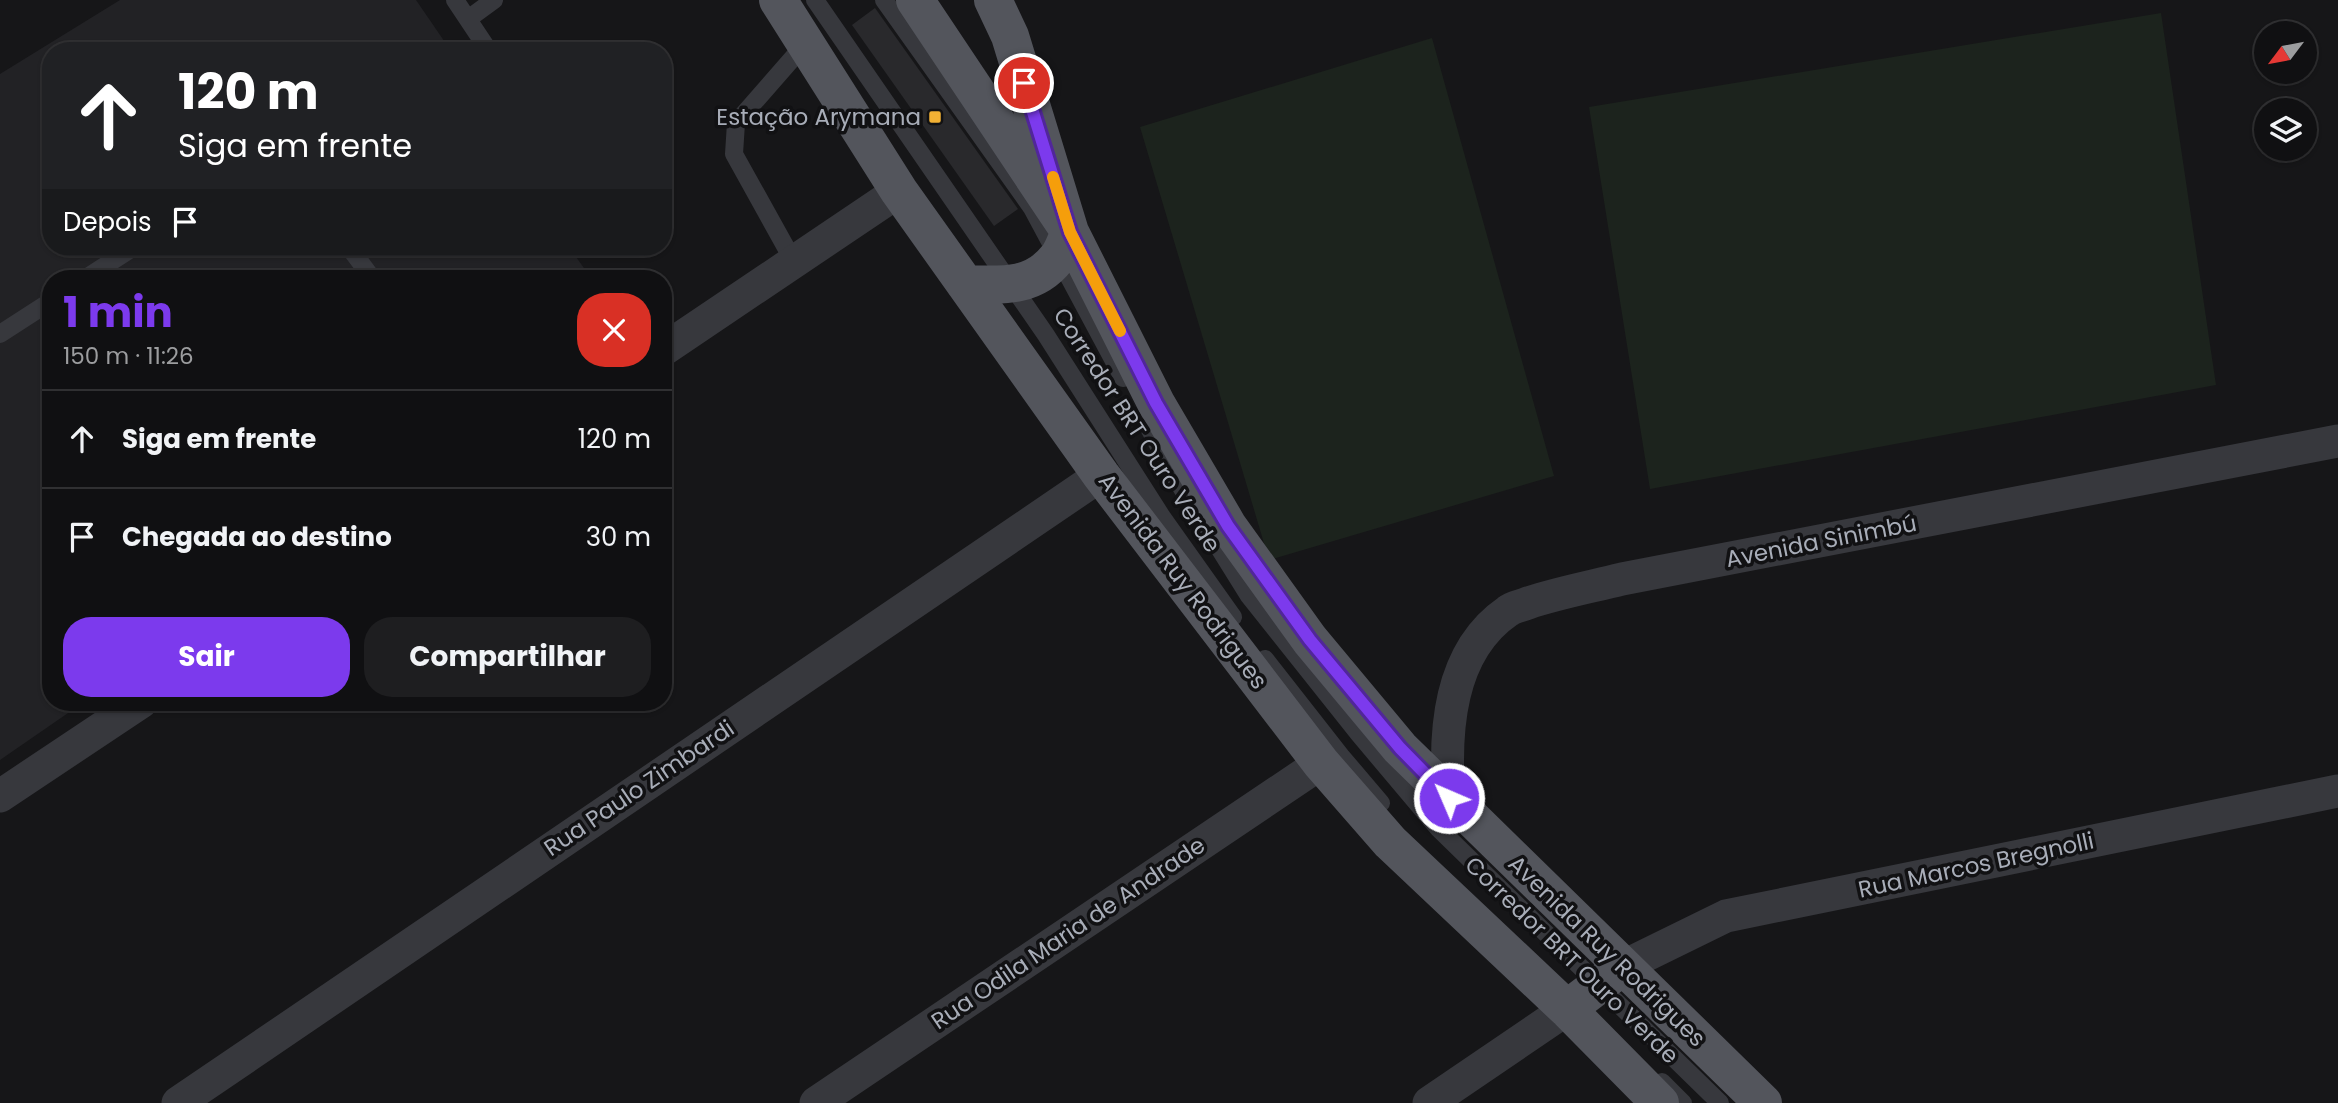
<!DOCTYPE html>
<html lang="pt">
<meta charset="utf-8">
<style>
:root{--surface:#101012;--page:#1e1e20;--text:#f1f3f6;--muted:#9c9d9f;--line:#303032;--accent:#7c3aed}
body{margin:0;font-family:Poppins,sans-serif;background:var(--page);color:var(--text);height:100vh;display:flex;flex-direction:column;font-size:26px;white-space:nowrap}
*{box-sizing:border-box;margin:0}
p{font-size:23px;color:var(--muted)}
.icon{flex:none;width:38px;height:38px;fill:none;stroke:currentColor;stroke-width:2;stroke-linecap:round;stroke-linejoin:round}
.map{position:relative;flex:1;overflow:hidden}
.details{position:absolute;left:42px;top:270px;width:630px;height:441px;display:flex;flex-direction:column;background:var(--surface);border-radius:28px;box-shadow:0 2px 5px #0004,0 0 0 2px var(--line)}
.details>*{flex:none}
.hud{position:absolute;left:42px;top:42px;width:630px;height:214px;border-radius:28px;box-shadow:0 2px 5px #0004,0 0 0 2px var(--line);background:#202124;color:#fff;overflow:hidden}
.needle{width:46px;rotate:238deg}
.controls{position:absolute;left:2254px;top:21px;display:grid;gap:14px}
.controls a{display:grid;place-items:center;width:63px;height:63px;border-radius:50%;background:var(--surface);box-shadow:0 2px 5px #0004,0 0 0 2px var(--line);font-size:35px}
.pin{position:absolute;display:grid;place-items:center;width:60px;height:60px;color:#fff;margin:-30px;border:4px solid #fff;border-radius:50%;box-shadow:0 2px 7px #0007}
.me{position:absolute;width:77px;margin:-38px;rotate:315deg;stroke-linejoin:round;filter:drop-shadow(0 0 5px #0008)}
.turn{display:flex;align-items:center;gap:24px;height:147px;padding:0 21px;font-size:32px}
.turn .icon{width:91px;height:91px;stroke-width:2.5}
.turn b{display:block;font-size:49px;line-height:60px}
.then{display:flex;align-items:center;height:66px;padding:0 21px;background:#0003;gap:14px;font-size:26px}
.round{display:grid;place-items:center;flex:none;width:74px;height:74px;border-radius:28px;background:var(--page)}
.head{display:flex;align-items:center;justify-content:space-between;height:119px;padding:0 21px}
h1{font-size:42px;font-weight:700;line-height:52px;color:var(--accent)}
.primary-button{display:flex;gap:14px;margin-top:auto;padding:14px 21px}
.primary-button a{flex:1;height:80px;border-radius:28px;background:var(--accent);color:#fff;font-size:28px;font-weight:700;line-height:80px;text-align:center}
.primary-button a+a{background:var(--page);color:var(--text)}
ul{padding:0;list-style:none}
li{display:flex;align-items:center;gap:21px;height:98px;padding:0 21px;border-top:2px solid var(--line)}
li div{flex:1}
li b{display:block;font-size:26px}
li em{font-style:normal}
.map>svg:first-child{display:block}
</style>
<div class="map">
<svg width="2338" height="1103" viewBox="0 0 2338 1103">
<rect width="100%" height="100%" fill="#161618"/>
<path fill="#222225" d="M120 0H416L451 51H51V247H569L591 278H51V702H84L0 760V74Z"/>
<path fill="#1c231d" d="M2161 13 2216 385 1650 489 1589 107Z
M1432 38 1554 476 1269 560 1140 127Z"/>
<path fill="#29292c" d="M875 8 1018 209 994 226 852 25Z"/>
<g fill="none" stroke-linecap="round" stroke-linejoin="round">
<path stroke="#37383d" stroke-width="18" d="M455 0 489 51
M815 0 1046 335 1162 517 1233 617
M884 0 1032 208 1123 378
M468 19 494 0
M349 247 372 278
M794 262 734 154 736 123 805 44
M86 278 134 247
M0 334 51 301
M1149 428 1178 482 1249 596 1358 733 1438 828 1720 1103
M1265 659 1341 756 1381 803
M1662 1082 1683 1103"/>
<path stroke="#37383d" stroke-width="33" d="M663 350 899 191
M0 796 141 702
M1449 798C1444 733 1448 652 1508 611 1513 607 1521 606 1528 603 1558 593 1590 587 1622 579L2338 441
M1622 967 1726 916 2338 791
M178 1103 1101 475
M816 1103 1321 763
M1429 1103 1567 1009"/>
<path stroke="#53555c" stroke-width="38" d="M778 0 899 191 1101 475 1321 763 1390 842 1567 1009 1660 1103
M915 0 1070 232 1156 403 1228 526 1310 640 1400 748 1763 1103
M965 284C1000 285 1033 289 1057 258 1063 251 1066 240 1070 232L1010 36 993 0
M1567 1009 1622 967"/>
</g>
<g fill="none" stroke-linecap="round" stroke-linejoin="round">
<g stroke="#51269a" stroke-width="18">
<path id="route" d="M1024 83 1070 232 1156 403 1228 526 1310 640 1400 748 1449 798"/>
</g>
<use href="#route" stroke="#7c3aed" stroke-width="12"/>
<path stroke="#f59e0b" stroke-width="12" d="M1053 177 1070 232 1120 331"/>
</g>
<rect fill="#f2b134" stroke="#111113" stroke-width="2.5" x="928" y="110" width="14" height="14" rx="3.5"/>
<g text-anchor="middle" stroke-width="7" stroke-linejoin="round" paint-order="stroke">
<g font-size="23" fill="#a8adb8" stroke="#111113" text-anchor="end">
<text x="921" y="125">Estação Arymana</text>
</g>
<g font-size="23" fill="#a8adb8" stroke="#111113">
<text transform="translate(1137 430) rotate(57)" y="8">Corredor BRT Ouro Verde</text>
<text transform="translate(1821 541) rotate(-11)" y="8">Avenida Sinimbú</text>
<text transform="translate(1183 581) rotate(53)" y="8">Avenida Ruy Rodrigues</text>
<text transform="translate(639 788) rotate(-34)" y="8">Rua Paulo Zimbardi</text>
<text transform="translate(1976 865) rotate(-12)" y="8">Rua Marcos Bregnolli</text>
<text transform="translate(1068 933) rotate(-34)" y="8">Rua Odila Maria de Andrade</text>
<text transform="translate(1607 951) rotate(44)" y="8">Avenida Ruy Rodrigues</text>
<text transform="translate(1572 960) rotate(44)" y="8">Corredor BRT Ouro Verde</text>
</g>
</g>
</svg>
<div class="controls">
<a><svg class="needle" viewBox="-14 -14 28 28"><path d="M0-13l5 13h-10z" fill="#e53935"/><path d="M0 13l5-13h-10z" fill="#9c9d9f"/></svg></a>
<a><svg class="icon" aria-label="layers" viewBox="0 0 24 24"><path d="M12 4l9 5-9 5-9-5zM3 14l9 5 9-5"/></svg></a>
</div>
<div class="pin" style="left:1024px;top:83px;background:#d93025"><svg class="icon" aria-label="arrive" viewBox="0 0 24 24"><path d="M6 21V4h12l-3 4 3 4H6"/></svg></div>
<svg class="me" style="left:1449px;top:798px" viewBox="-20 -20 40 40"><circle r="17" fill="#7c3aed" stroke="#fff" stroke-width="3"/><path d="M0-11L8 9 0 5-8 9z" fill="#fff"/></svg>
<div class="hud">
<div class="turn"><svg class="icon" aria-label="ahead" viewBox="0 0 24 24"><path d="M12 20V5M6 11l6-6 6 6"/></svg><div><b>120 m</b>Siga em frente</div></div>
<div class="then">Depois<svg class="icon" aria-label="arrive" viewBox="0 0 24 24"><path d="M6 21V4h12l-3 4 3 4H6"/></svg></div>
</div>
<section class="details">
<div class="head"><div><h1>1 min</h1><p>150 m · 11:26</p></div><a class="round" style="background:#d93025;color:#fff"><svg class="icon" aria-label="close" viewBox="0 0 24 24"><path d="M6 6l12 12M18 6L6 18"/></svg></a></div>
<ul>
<li><svg class="icon" aria-label="ahead" viewBox="0 0 24 24"><path d="M12 20V5M6 11l6-6 6 6"/></svg><div><b>Siga em frente</b></div><em>120 m</em></li>
<li><svg class="icon" aria-label="arrive" viewBox="0 0 24 24"><path d="M6 21V4h12l-3 4 3 4H6"/></svg><div><b>Chegada ao destino</b></div><em>30 m</em></li>
</ul>
<div class="primary-button"><a>Sair</a><a>Compartilhar</a></div>
</section>
</div>
